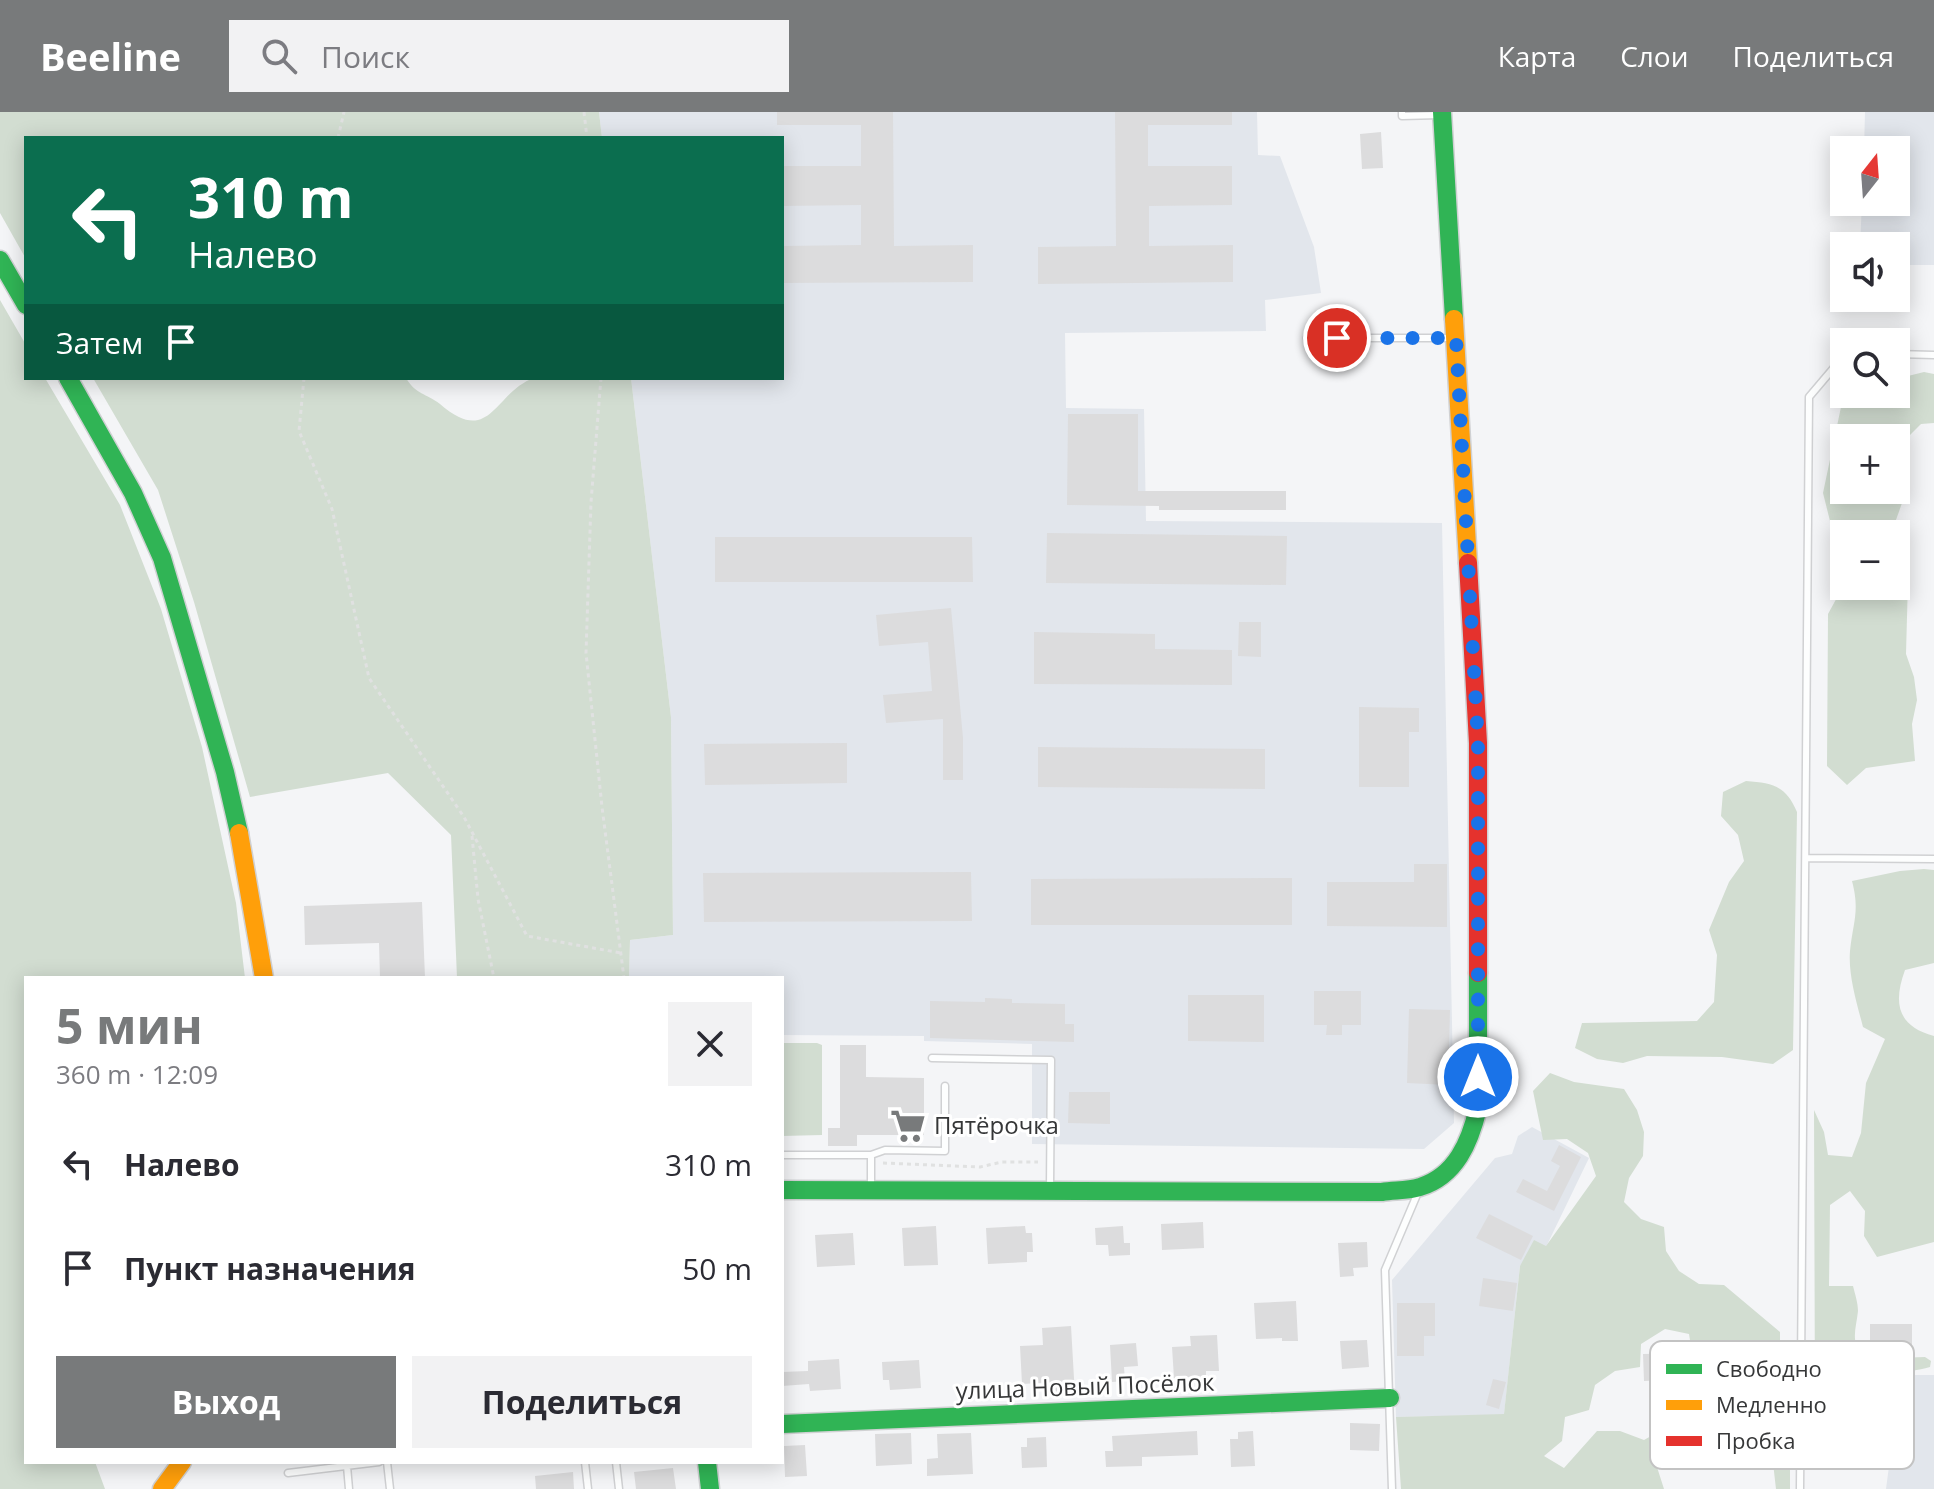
<!DOCTYPE html>
<html lang="ru">
<meta charset="utf-8">
<style>
:root{--surface:#fff;--page:#f2f2f3;--text:#2b2b33;--muted:#7c7c81;--accent:#787a7b}
body{margin:0;font-family:"Open Sans",sans-serif;background:var(--page);color:var(--text);height:100vh;display:flex;flex-direction:column;font-size:30px;white-space:nowrap}
*{box-sizing:border-box;margin:0}
p{font-size:26px;color:var(--muted)}
.icon{flex:none;width:44px;height:44px;fill:none;stroke:currentColor;stroke-width:2;stroke-linecap:round;stroke-linejoin:round}
.map{position:relative;flex:1;overflow:hidden}
.panel{position:absolute;left:24px;top:864px;width:760px;height:488px;display:flex;flex-direction:column;background:var(--surface);border-radius:0px;box-shadow:0 4px 20px #0003}
.panel>*{flex:none}
.hud{position:absolute;left:24px;top:24px;width:760px;height:244px;border-radius:0px;box-shadow:0 4px 20px #0003;background:#0b6e4f;color:#fff;overflow:hidden}
.needle{width:52px;rotate:17deg}
.buttons{position:absolute;left:1830px;top:24px;display:grid;gap:16px}
.buttons a{display:grid;place-items:center;width:80px;height:80px;border-radius:0px;background:var(--surface);box-shadow:0 4px 20px #0003;font-size:40px}
.pin{position:absolute;display:grid;place-items:center;width:68px;height:68px;color:#fff;margin:-34px;border:4px solid #fff;border-radius:50%;box-shadow:0 2px 8px #0007}
.me{position:absolute;width:88px;margin:-44px;rotate:0deg;stroke-linejoin:round;filter:drop-shadow(0 0 6px #0008)}
.turn{display:flex;align-items:center;gap:28px;height:168px;padding:0 32px;font-size:36px}
.turn .icon{width:104px;height:104px;stroke-width:2.5}
.turn b{display:block;font-size:56px;line-height:68px}
.then{display:flex;align-items:center;height:76px;padding:0 32px;background:#0003;gap:16px;font-size:30px}
.round{display:grid;place-items:center;flex:none;width:84px;height:84px;border-radius:0px;background:var(--page)}
.headline{display:flex;align-items:center;justify-content:space-between;height:136px;padding:0 32px}
h1{font-size:48px;font-weight:700;line-height:60px;color:var(--accent)}
.action{display:flex;gap:16px;margin-top:auto;padding:16px 32px}
.action a{flex:1;height:92px;border-radius:0px;background:var(--accent);color:#fff;font-size:32px;font-weight:700;line-height:92px;text-align:center}
.action a+a{background:var(--page);color:var(--text)}
ul{padding:0;list-style:none}
li{display:flex;align-items:center;gap:24px;height:104px;padding:0 32px}
li div{flex:1}
li b{display:block;font-size:30px}
li em{font-style:normal}
header{display:flex;align-items:center;gap:48px;box-sizing:border-box;height:112px;padding:0 40px;background:var(--accent);color:#fff}
header strong{font-size:38px}
nav{display:flex;gap:44px;margin-inline-start:auto;font-size:28px}
.search{width:560px;height:72px;background:var(--page);display:flex;align-items:center;gap:20px;box-sizing:border-box;padding:0 28px;border-radius:0px;color:var(--muted);font-size:30px}
.map>svg:first-child{display:block}
</style>
<header>
<strong>Beeline</strong>
<div class="search"><svg class="icon" aria-label="search" viewBox="0 0 24 24"><circle cx="10" cy="10" r="6"/><path d="M15 15l6 6"/></svg>Поиск</div>
<nav><a>Карта</a><a>Слои</a><a>Поделиться</a></nav>
</header>
<div class="map">
<svg width="1934" height="1377" viewBox="0 0 1934 1377">
<rect width="100%" height="100%" fill="#f4f5f7"/>
<path fill="#e2e6ec" d="M599 0H1257L1258 43 1280 44 1314 135 1321 181 1265 188 1266 219 1065 221 1066 296 1144 297 1146 409 1442 411 1454 1011 1424 1037 1032 1032V932L924 929V924L782 923V866H629L630 828 673 823 671 605 631 266H782V26H602Z
M1865 0H1934V153H1896V134H1860L1862 90H1896V38H1864Z
M1532 1015 1589 1046 1546 1135 1520 1154 1504 1303 1396 1305 1392 1168 1495 1046 1512 1042 1518 1024Z
M1901 1263H1934V1377H1886Z"/>
<path fill="#d2ddd1" fill-rule="evenodd" d="M0 0H599L602 26H26V147L0 101Z
M0 188 26 233V266H45L120 393 161 497 202 635 236 791 245 866H26V1350H95L105 1377H0Z
M1924 260 1934 262V311L1921 312 1904 329 1907 377 1891 422H1844V474H1896V437L1908 468 1906 542 1914 565 1917 588 1912 612 1915 649 1866 656 1847 673 1827 654 1828 502 1840 480 1835 429 1823 381 1841 295 1847 282H1896V267ZM1896 326V378H1844V326Z
M93 266H406C416 283 426 281 440 292 491 336 494 280 534 266H631L671 605 673 823 630 828 629 866H457L451 723 388 661 250 685 194 490 158 378Z
M1746 669C1773 671 1786 674 1797 700L1793 938 1773 952 1722 945 1647 944 1623 951 1597 947 1575 936 1582 911 1697 909 1714 890 1717 843 1709 818 1729 770 1744 749 1738 723 1721 704 1723 680Z
M1924 757 1934 758V851L1905 858C1893 891 1897 914 1934 924V1130L1877 1145 1864 1124 1865 1099 1850 1079 1830 1093 1829 1174H1853C1855 1182 1858 1191 1858 1199 1856 1218 1849 1232 1866 1247L1925 1245 1931 1249 1930 1255C1880 1269 1858 1244 1831 1305L1815 1303 1814 998 1824 1020 1828 1043 1852 1045 1861 1021 1866 971 1885 927 1863 915C1857 892 1848 863 1850 839 1853 809 1860 800 1852 769L1900 759Z
M782 931H817L822 933V1023L782 1024Z
M1550 961 1574 970 1624 977 1637 998 1644 1020 1643 1044 1629 1066 1624 1090 1641 1107 1664 1115 1666 1139 1679 1159 1699 1172 1724 1173 1780 1220V1249L1730 1239 1715 1258 1693 1247 1689 1222 1665 1217 1641 1232 1640 1255 1615 1259 1595 1273 1589 1298 1565 1305 1562 1329 1544 1344 1564 1356 1597 1319H1620L1644 1328 1667 1315H1691L1656 1352 1664 1377H1401L1396 1305 1504 1302 1520 1154 1534 1128 1546 1134 1596 1064 1588 1041 1567 1027 1543 1028 1533 979Z
M1782 1338 1790 1351V1377H1776L1772 1342Z"/>
<path fill="#dcdcdd" d="M777 0H893L894 134 973 133V170L782 171V134L861 133V93L782 94V54H861V13H777Z
M1115 0H1232V13H1148V54H1232V93L1149 94V134L1233 133V170L1038 172V135L1116 134Z
M1381 20 1383 56 1362 57 1360 22Z
M1068 302H1138V379H1286V398H1159V394L1067 393Z
M1047 421 1287 424 1286 473 1046 471Z
M715 425H972L973 470H715Z
M951 496 963 626V668H943V607L886 611 883 583 932 579 928 530 879 534 876 503Z
M1239 510H1261V545L1238 544Z
M1034 520 1155 522V537L1232 538V573L1034 572Z
M1359 595 1419 596V620H1409V675H1359Z
M847 631V671L705 673 704 632Z
M1038 635 1265 637V677L1038 675Z
M1414 752H1447V815L1327 814V770H1414Z
M971 760 972 809 704 810 703 761Z
M1292 766V813H1031V767Z
M422 790 425 866H380L379 831 305 833 304 794Z
M1314 879H1361V913H1342V923H1326L1327 913H1314Z
M1188 883H1264V930L1188 929Z
M985 886 1012 887V891L1065 892V912H1074V930L930 926V889L985 890Z
M1409 897 1450 898 1448 973 1407 971Z
M840 933H866V965L924 966V1023H857V1034H828V1016H840Z
M1069 980H1110V1012L1068 1011Z
M1559 1033 1581 1045 1554 1099 1516 1080 1523 1067 1547 1079 1560 1054 1551 1049Z
M1489 1102 1533 1124 1521 1148 1476 1126Z
M1203 1110 1204 1136 1162 1138 1161 1112Z
M936 1114 938 1153 904 1154 902 1116Z
M1025 1114 1026 1121H1032L1033 1140H1027V1150L988 1152 986 1116Z
M1123 1114 1124 1131H1130V1143L1109 1144 1108 1133H1096L1095 1116Z
M853 1121 855 1153 817 1155 815 1123Z
M1367 1130 1368 1155 1353 1156 1354 1164 1340 1165 1338 1131Z
M1483 1166 1517 1171 1513 1199 1479 1194Z
M1296 1189 1298 1229H1282V1226L1256 1227 1254 1191Z
M1397 1191H1435V1224H1424V1244H1397Z
M1870 1212H1912V1240H1870Z
M1071 1214 1075 1284 1056 1285 1055 1270 1022 1272 1020 1234 1043 1233 1042 1216Z
M1217 1223 1219 1259H1206V1264L1174 1266 1172 1235 1191 1234 1190 1224Z
M1367 1228 1369 1255 1342 1257 1340 1229Z
M1136 1231 1138 1254 1124 1255 1125 1269 1112 1270 1110 1233Z
M1686 1241 1688 1267 1644 1269 1643 1242Z
M839 1247 841 1277 810 1279 809 1272 782 1274V1260L808 1259V1249Z
M919 1248 921 1276 890 1278 889 1268H883L882 1250Z
M1493 1267 1506 1270 1499 1297 1486 1293Z
M1350 1311 1380 1312 1379 1339 1350 1338Z
M1197 1319 1198 1343 1142 1345V1354L1106 1355 1105 1339H1113L1112 1324Z
M1253 1319 1255 1354 1231 1355 1230 1327H1238V1320Z
M911 1321 912 1352 876 1354 875 1322Z
M971 1321 973 1362 927 1364V1347L938 1346 937 1322Z
M1046 1325 1047 1355 1022 1356 1021 1335H1027V1326Z
M805 1333 807 1364 785 1365 784 1334Z
M673 1356 676 1377H636L634 1360Z
M573 1360 574 1377H536L535 1364Z"/>
<g fill="none" stroke-linecap="round" stroke-linejoin="round">
<g stroke="#d0d1d3" stroke-width="9">
<path id="lane" d="M1402 0V4L1439 3
M1307 226H1452
M1896 242 1934 243
M1807 746 1934 747
M932 946 1051 948 1050 1077
M782 1043H871V1074
M871 1043 885 1038 945 1039V974
M387 1350 390 1377
M585 1350 588 1377
M616 1350 619 1377
M347 1354 349 1377
M288 1361 379 1350
M1392 1377 1385 1158 1419 1078
M1800 1377 1809 285 1837 252 1844 250"/>
</g>
<g stroke="#d0d1d3" stroke-width="21">
<path id="fast" d="M1442 0 1454 207
M0 148 26 193
M68 266 133 381 162 446 225 660 239 721
M782 1078 1382 1080C1395 1078 1408 1079 1420 1075 1456 1064 1470 1030 1478 996V861
M782 1312 1390 1286
M707 1350 710 1377"/>
</g>
<g stroke="#d0d1d3" stroke-width="21">
<path id="slow" d="M1454 207 1468 451
M239 721 264 866
M162 1377 182 1350"/>
</g>
<g stroke="#d0d1d3" stroke-width="21">
<path id="jam" d="M1468 451 1478 631V861"/>
</g>
<path stroke="#e0e1e1" stroke-width="3" stroke-dasharray="4 4" stroke-linecap="butt" d="M584 0 587 26
M338 26 344 0
M304 266 299 319 332 397 369 566 464 705 527 824 621 841
M601 266 591 390 586 541 602 695 624 866
M472 724 478 787 494 866
M883 1051 980 1055 1002 1050H1038"/>
<use href="#lane" stroke="#fdfefe" stroke-width="6"/>
<use href="#fast" stroke="#30b455" stroke-width="18"/>
<use href="#slow" stroke="#ff9f0a" stroke-width="18"/>
<use href="#jam" stroke="#e5322d" stroke-width="18"/>
</g>
<g fill="none" stroke-linecap="round" stroke-linejoin="round">
<path stroke="#1a73e8" stroke-width="14" stroke-dasharray="0 25.2" d="M1337 226H1456L1478 631V965"/>
</g>
<defs>
<g id="supermarket-bare" transform="scale(2.76)"><path d="M-6-5.5h2.5l.6 2H6L4.5 2H-2.5L-4.4-4H-6ZM-1.5 3.2a1.3 1.3 0 1 0 .1 0ZM3 3.2a1.3 1.3 0 1 0 .1 0Z" fill="#787a7b" stroke="#fff" stroke-width="2.5" paint-order="stroke"/></g>
</defs>
<g fill-rule="evenodd">
<use href="#supermarket-bare" x="908" y="1014"/>
</g>
<g text-anchor="middle" stroke-width="6" stroke-linejoin="round" paint-order="stroke">
<g font-size="24" fill="#363738" stroke="#fff" text-anchor="start">
<text x="934" y="1022">Пятёрочка</text>
</g>
<g font-size="24" fill="#363738" stroke="#fff">
<text transform="translate(1085 1275) rotate(-2)" y="8">улица Новый Посёлок</text>
</g>
</g>
<rect x="1650" y="1229" width="264" height="128" rx="12" fill="#fff" stroke="#c3c3c3" stroke-width="2"/>
<rect x="1666" y="1252" width="36" height="10" fill="#30b455"/>
<rect x="1666" y="1288" width="36" height="10" fill="#ff9f0a"/>
<rect x="1666" y="1324" width="36" height="10" fill="#e5322d"/>
<g font-size="22" fill="#363738">
<text x="1716" y="1265">Свободно</text>
<text x="1716" y="1301">Медленно</text>
<text x="1716" y="1337">Пробка</text>
</g>
</svg>
<div class="buttons">
<a><svg class="needle" viewBox="-14 -14 28 28"><path d="M0-13l5 13h-10z" fill="#e53935"/><path d="M0 13l5-13h-10z" fill="#7c7c81"/></svg></a>
<a><svg class="icon" aria-label="sound" viewBox="0 0 24 24"><path d="M4 9h4l5-4v14l-5-4H4zM17 9q2 3 0 6"/></svg></a>
<a><svg class="icon" aria-label="search" viewBox="0 0 24 24"><circle cx="10" cy="10" r="6"/><path d="M15 15l6 6"/></svg></a>
<a>+</a>
<a>−</a>
</div>
<div class="pin" style="left:1337px;top:226px;background:#d93025"><svg class="icon" aria-label="arrive" viewBox="0 0 24 24"><path d="M6 21V4h12l-3 4 3 4H6"/></svg></div>
<svg class="me" style="left:1478px;top:965px" viewBox="-20 -20 40 40"><circle r="17" fill="#1a73e8" stroke="#fff" stroke-width="3"/><path d="M0-11L8 9 0 5-8 9z" fill="#fff"/></svg>
<div class="hud">
<div class="turn"><svg class="icon" aria-label="left" viewBox="0 0 24 24"><path d="M17 20v-9H6M10 6l-5 5 5 5"/></svg><div><b>310 m</b>Налево</div></div>
<div class="then">Затем<svg class="icon" aria-label="arrive" viewBox="0 0 24 24"><path d="M6 21V4h12l-3 4 3 4H6"/></svg></div>
</div>
<section class="panel">
<div class="headline"><div><h1>5 мин</h1><p>360 m · 12:09</p></div><a class="round"><svg class="icon" aria-label="close" viewBox="0 0 24 24"><path d="M6 6l12 12M18 6L6 18"/></svg></a></div>
<ul>
<li><svg class="icon" aria-label="left" viewBox="0 0 24 24"><path d="M17 20v-9H6M10 6l-5 5 5 5"/></svg><div><b>Налево</b></div><em>310 m</em></li>
<li><svg class="icon" aria-label="arrive" viewBox="0 0 24 24"><path d="M6 21V4h12l-3 4 3 4H6"/></svg><div><b>Пункт назначения</b></div><em>50 m</em></li>
</ul>
<div class="action"><a>Выход</a><a>Поделиться</a></div>
</section>
</div>
